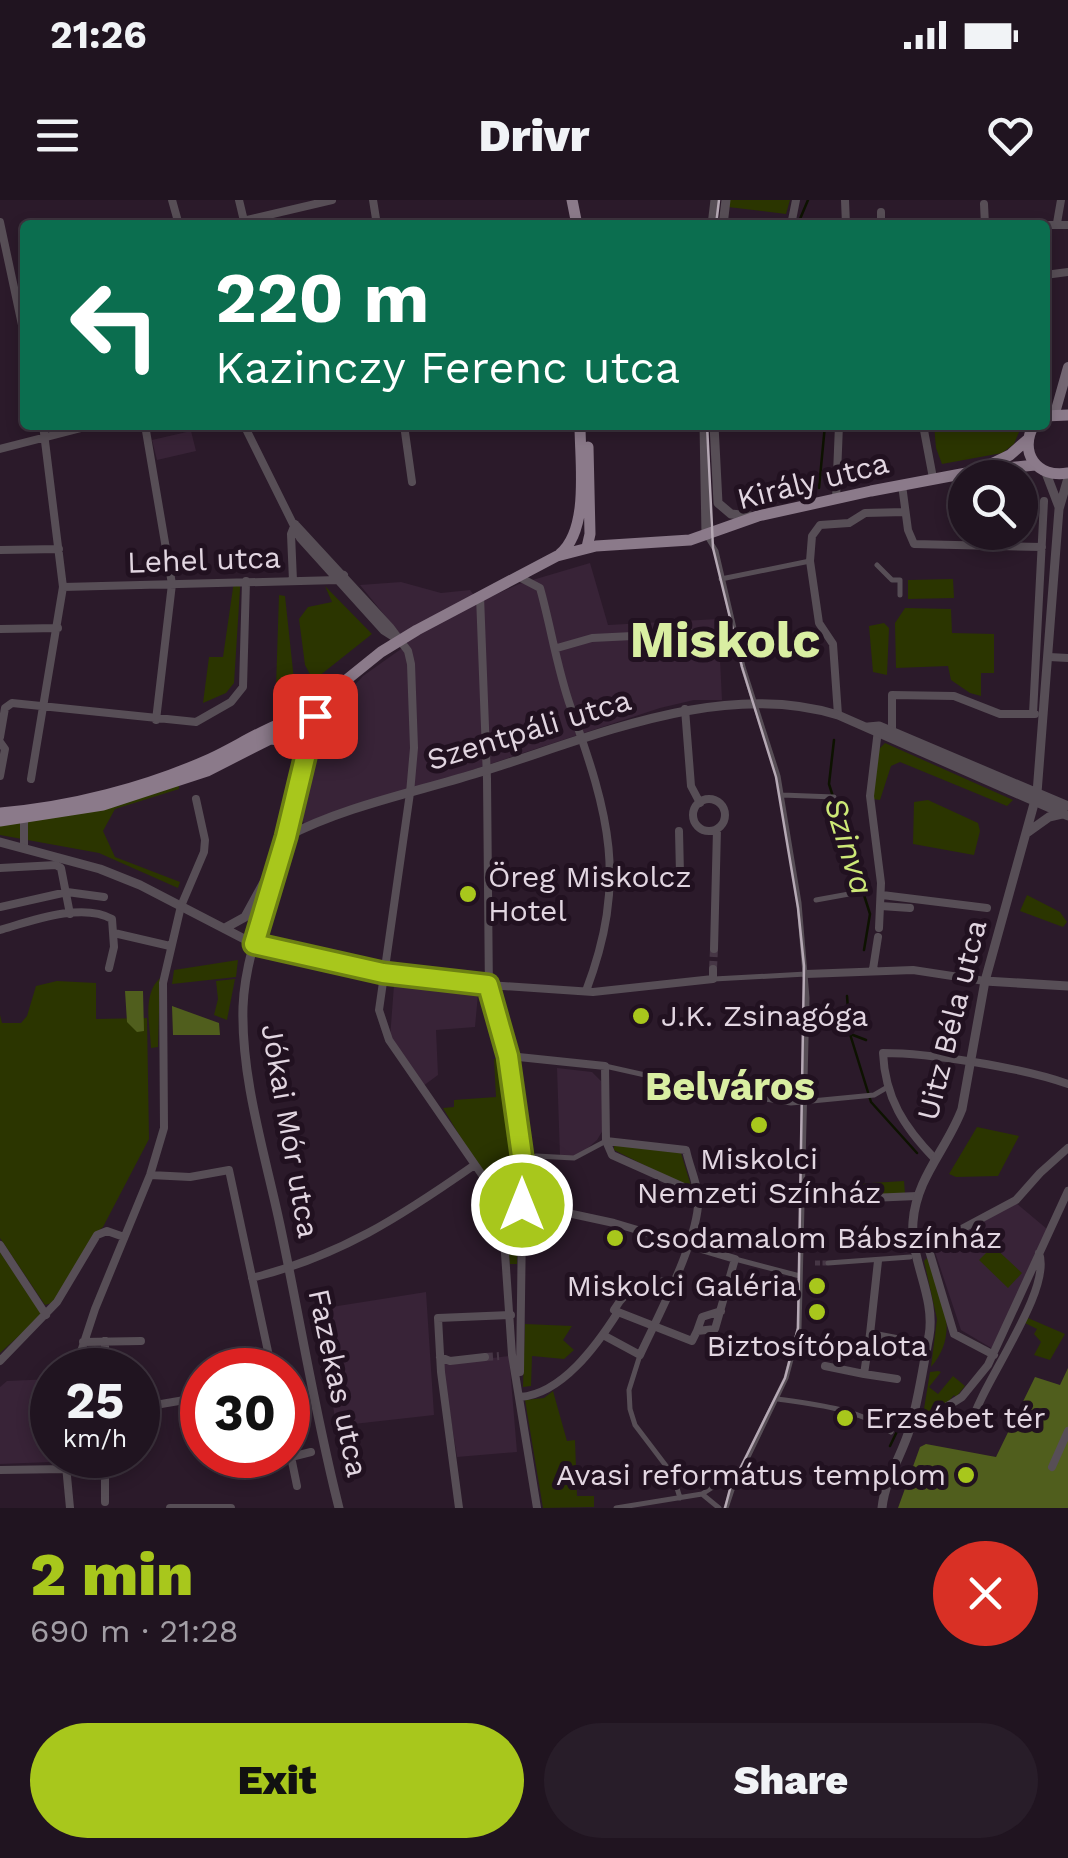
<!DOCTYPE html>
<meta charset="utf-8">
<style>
:root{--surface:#201420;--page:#281d29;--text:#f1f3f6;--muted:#a29ea5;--line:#3d333e;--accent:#a8c71c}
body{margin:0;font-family:"Work Sans",sans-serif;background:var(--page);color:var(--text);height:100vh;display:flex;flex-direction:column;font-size:38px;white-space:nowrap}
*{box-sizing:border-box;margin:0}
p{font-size:32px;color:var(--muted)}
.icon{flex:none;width:55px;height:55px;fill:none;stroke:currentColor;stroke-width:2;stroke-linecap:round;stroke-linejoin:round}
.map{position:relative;height:1308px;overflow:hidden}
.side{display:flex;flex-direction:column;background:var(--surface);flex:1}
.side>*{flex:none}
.top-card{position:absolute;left:20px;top:20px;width:1030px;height:210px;border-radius:10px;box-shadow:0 5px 15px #0003,0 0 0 2px var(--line);background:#0b6e4f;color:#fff;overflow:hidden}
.tools{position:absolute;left:948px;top:260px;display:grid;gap:20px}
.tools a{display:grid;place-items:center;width:90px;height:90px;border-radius:50%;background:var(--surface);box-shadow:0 5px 15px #0003,0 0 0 2px var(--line);font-size:50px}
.speed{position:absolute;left:30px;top:1148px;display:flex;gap:20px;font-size:50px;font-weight:700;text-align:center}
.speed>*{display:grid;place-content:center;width:130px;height:130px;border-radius:50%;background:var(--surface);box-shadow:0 5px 15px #0003,0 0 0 2px var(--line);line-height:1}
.speed small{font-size:25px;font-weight:400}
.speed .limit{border:15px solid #d22;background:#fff;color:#111}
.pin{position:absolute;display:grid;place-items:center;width:85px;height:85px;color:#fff;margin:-42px;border-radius:20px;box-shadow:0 5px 15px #0006}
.me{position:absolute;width:110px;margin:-55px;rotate:0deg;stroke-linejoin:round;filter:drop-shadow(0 0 8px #0008)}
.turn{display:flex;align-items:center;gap:35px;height:210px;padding:0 30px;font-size:45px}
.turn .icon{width:130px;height:130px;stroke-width:2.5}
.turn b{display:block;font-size:70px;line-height:85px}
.round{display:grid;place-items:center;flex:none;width:105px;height:105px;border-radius:52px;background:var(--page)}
.headline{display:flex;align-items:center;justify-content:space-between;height:170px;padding:0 30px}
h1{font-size:60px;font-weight:800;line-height:75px;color:var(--accent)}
.cta{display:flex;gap:20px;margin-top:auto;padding:20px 30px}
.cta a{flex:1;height:115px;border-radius:60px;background:var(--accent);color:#111;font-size:40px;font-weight:800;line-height:115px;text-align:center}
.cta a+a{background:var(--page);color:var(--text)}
.status{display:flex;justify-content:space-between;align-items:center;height:70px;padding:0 50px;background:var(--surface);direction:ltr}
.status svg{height:28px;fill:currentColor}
header{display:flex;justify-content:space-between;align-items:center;height:130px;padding:0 30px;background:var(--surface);font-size:45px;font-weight:800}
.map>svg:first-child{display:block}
</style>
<div class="status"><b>21:26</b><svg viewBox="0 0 49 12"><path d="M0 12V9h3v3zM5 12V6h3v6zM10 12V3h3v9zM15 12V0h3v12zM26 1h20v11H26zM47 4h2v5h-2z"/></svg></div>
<header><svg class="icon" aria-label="menu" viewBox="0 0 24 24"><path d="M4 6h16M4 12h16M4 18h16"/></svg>Drivr<svg class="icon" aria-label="heart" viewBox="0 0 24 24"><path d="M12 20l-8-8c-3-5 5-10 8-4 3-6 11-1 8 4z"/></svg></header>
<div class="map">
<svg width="1068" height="1308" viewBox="0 0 1068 1308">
<rect width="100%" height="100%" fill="#2b1a2a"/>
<path fill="#382337" d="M191 231 196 251 157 260 152 240Z
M590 363 608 425 718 419 722 500H694L660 508 305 625 299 613 321 522 363 476 408 444 360 385 401 382 441 393 470 390 479 402 519 384Z
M394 785 478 794 475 827 436 830 438 875 423 886 390 838Z
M557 868 592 872 601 881 606 925 597 940 582 953 572 957H560Z
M1016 1003 1047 1029 993 1149 961 1130 934 1049Z
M426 1092 434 1215 336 1226 319 1109Z
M509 1156 517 1252 457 1257 442 1164Z
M52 1179 51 1262 0 1264V1187L7 1181Z"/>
<path fill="#2b3500" d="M729 0H790L786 14 728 7Z
M934 225H1022L1014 244 1002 253 942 264 936 248Z
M953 379 954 398 908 399V380Z
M234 381 240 385V389L234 483 226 493 203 503 209 457H223Z
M325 386 372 434 304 488 283 498 276 487 279 395 285 396 294 480 312 478 305 465 299 419 308 407 332 402Z
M905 408 951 409 952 433 994 434V473H981V496L970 493 951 480 948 466 896 468 895 423Z
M884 423 889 428 887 475 873 472 869 426Z
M885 543 1013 600 1007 606 900 562 891 566 880 600 873 599 879 549Z
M179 582V589L115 609 103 631 115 657 180 682 178 688 99 653 0 635V622Z
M928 600 978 623 980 631 974 655 913 644 914 602Z
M1027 695 1060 712 1067 722 1063 727 1020 711Z
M238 760 236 777 172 784 174 770Z
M160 778 158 847 151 848C150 824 142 795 160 778Z
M235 779 227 820 214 815 218 799 216 781Z
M57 781 96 783V819L147 818 149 939 103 1027 95 1034 55 1102 45 1105 0 1038V815L2 823H21L27 816 36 786Z
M494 859 504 860 515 960V987L499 990 477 965 443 908 454 907V900L496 897Z
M977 927 1019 936 998 976 956 977 949 974Z
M614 944 681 953 692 989 614 950Z
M904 981 905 994 856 1002 855 984Z
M507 1008H515L519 1014 517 1064H510L504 1015Z
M993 1046 1022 1073 1008 1088 979 1060Z
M0 1052 42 1115 0 1153Z
M927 1058C941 1095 961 1133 931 1167L937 1119 924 1061Z
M1028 1118 1065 1134 1050 1160 1034 1155 1041 1142 1034 1134 1037 1129 1025 1123Z
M525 1124 572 1126 563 1140 574 1150 564 1159 532 1156 531 1186 523 1187Z
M938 1171 941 1172 929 1187 938 1194 953 1176 965 1186 956 1197 954 1195 946 1204 925 1216 923 1215 930 1172Z
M553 1191 567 1241 575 1240 577 1296H594V1307L543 1308 525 1200 544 1198Z"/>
<path fill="#505e1d" d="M125 791H143L144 831 137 832 127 822Z
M172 806 219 823 220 835H173Z
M1068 1168V1308H898L920 1247 926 1244 996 1257 1035 1177 1060 1185Z"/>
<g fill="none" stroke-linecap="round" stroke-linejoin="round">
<path stroke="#0d1200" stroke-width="2.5" d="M801 25 800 19 808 0
M819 288 825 225
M834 540 829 584 870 714 864 750
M847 796 850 834 871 902 917 953
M853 835 866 840
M890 1246 901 1223"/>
<path stroke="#463645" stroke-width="5" stroke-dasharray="5 2.5" stroke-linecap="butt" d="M815 1063H828"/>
<path stroke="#463645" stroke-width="8" stroke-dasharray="8 4" stroke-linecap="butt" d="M713 769 714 749
M485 1157 499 1156"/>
<path stroke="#574e56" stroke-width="5" d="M706 335 716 351 743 467 778 576 799 703 807 798 799 1129 786 1178 732 1290 726 1308
M877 365 892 380H900V395
M721 379 810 361
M782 595 834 597
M816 700 860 692
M714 779 806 774
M605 866 721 892 791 903 874 895 886 888
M536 956 574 958 606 941
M735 1059 800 1076
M828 1063 910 1057
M640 1155 629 1190 630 1209 635 1225 673 1275 680 1298
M778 1199C814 1204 860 1209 891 1232
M702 1294 719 1308
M616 1308 702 1294 740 1270"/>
<path stroke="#574e56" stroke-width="8" d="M172 0 179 25
M239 0 244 21
M373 0 377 25
M845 0 846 25
M984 4 985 25
M0 22 25 139
M1057 23 1061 0
M226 25 332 0
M791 25 796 0
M881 25V12
M1008 25H1068
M1045 75 1068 72
M145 225 172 384 156 520
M244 225 300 338 384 431 395 438
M404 225 412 282
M923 225 933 278
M0 249 93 225
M902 285 908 330 914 344 1042 347
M836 299 839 225
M295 324 390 427 408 451 411 464 414 548 410 593 379 810 389 840 498 998 502 1010 512 1155 537 1308
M0 350 59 349
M519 377 540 388C551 427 557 469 571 508 609 615 628 680 586 791
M293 381 291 334 295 324
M63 387 338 380 344 375
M480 396 487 579 489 797 507 846 523 955 520 1172
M0 429 58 428
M557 448 592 438 694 433
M1049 457 1068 458
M685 509 691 586 700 603
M1033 514 1044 301
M838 515 833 444 819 423 810 361 812 336 820 325 849 323 865 313 905 312
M878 530 870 596 881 683 879 728
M888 532 892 531V495L954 496 1000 514H1035
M0 537 5 508 12 503 196 522 231 502 243 487 246 381
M0 542 5 549 0 576
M31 579 63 387 43 225
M693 615a16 16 0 1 1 32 0a16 16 0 1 1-32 0Z
M24 617V647
M679 631 680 674
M0 668 56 665 61 668 70 714
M882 695 987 708
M881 706 910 708
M0 707 67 692 104 697
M0 730C31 721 82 702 112 719L114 747 109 768
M114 733 170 746
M714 749 717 629
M873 769 878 737
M806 774 913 770 985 781
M488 785 593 792 713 779V769
M509 856 605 866 606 941 612 955 697 993
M935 959C904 927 885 898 883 853 930 853 1024 868 1068 884
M150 975 190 977 229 970 272 1170
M498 998 614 1023 735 1059 715 1129 697 1131 692 1141 618 1112
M870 998 917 996
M0 1045 46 1115
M252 1078C340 1056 400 1017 473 966
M697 1131 702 1117 721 1111
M870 1134 878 1061
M603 1135 640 1155C657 1118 702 1034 698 995 696 980 689 965 686 950L606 941
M105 1141V1170
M83 1142 141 1141
M994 1155 954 1134 928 1047 1016 1000 1040 973 1068 948
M440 1157 450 1161 485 1157
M0 1161 57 1102 97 1035 107 1031 124 1037
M825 1166 864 1174
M75 1170 95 1109 150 975 164 928 163 783 181 706 204 652 205 640 196 599
M897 1179 864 1174 870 1134 927 1145
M520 1197C562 1194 597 1145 618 1112L614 1110C628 1085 646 1081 674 1081
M138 1208 202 1197
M911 1224H919L962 1197 988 1165 1068 991
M971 1225C980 1185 1053 1091 1039 1053
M288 1242 297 1286
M65 1255 70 1308
M105 1255V1302
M291 1257 311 1252
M1052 1267 1068 1231
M0 1270 66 1269
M170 1308H231
M459 1308 441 1172 438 1118 511 1115"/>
<path stroke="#574e56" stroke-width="9" d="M712 25 715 0
M723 25 726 0
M704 225 706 335
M714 225 718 303 731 314 750 316
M1046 273 1059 307
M298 518C320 608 246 715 243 807 241 879 265 954 280 1025 300 1119 315 1214 339 1308
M868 527 879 526 1068 606
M1028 632 1049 617 1062 614
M286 637C343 607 412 593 474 574 587 540 719 478 838 515L1068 616
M0 642 100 669 140 685 254 744 383 773 488 785
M225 728 245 717 276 660
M985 781 1068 786
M882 1308C885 1279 902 1255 910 1228 919 1198 923 1166 929 1136 936 1096 910 1061 913 1022 916 978 947 949 962 909L985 781 1037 593 1059 309 1068 278"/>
<path stroke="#746773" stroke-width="10" d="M1055 213 1068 167"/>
<path stroke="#8b7a8a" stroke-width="11" d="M572 0 577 25
M1045 216 1068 215
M1034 225C1018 252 1037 279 1068 273
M985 267 1010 255 1027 240
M587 347 590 334 588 247
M560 354C590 329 580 262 580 225
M270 539C288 539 296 551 302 566
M303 566 317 504
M0 613C71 607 145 588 210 559 238 546 264 528 294 519
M0 621 103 605 207 571 278 535 381 452 417 430 557 356 596 346 690 340 758 316 871 291 977 271 1035 265"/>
<path stroke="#b6a9b5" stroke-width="2.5" d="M716 25 719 0
M707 225 713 348 742 467 776 577 798 708 804 766 798 1128 785 1178 730 1289 725 1308"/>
</g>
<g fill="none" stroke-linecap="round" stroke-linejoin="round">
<g stroke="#6d8112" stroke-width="25">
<path id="route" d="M315 516 286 637 254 744 383 773 488 785 508 856 522 956V1005"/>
</g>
<use href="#route" stroke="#a8c71c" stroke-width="18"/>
</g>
<g fill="#a8c71c" stroke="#211120" stroke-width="4">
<circle cx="468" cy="694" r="10"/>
<circle cx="641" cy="816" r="10"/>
<circle cx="759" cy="925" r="10"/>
<circle cx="615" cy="1038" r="10"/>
<circle cx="817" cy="1086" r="10"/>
<circle cx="817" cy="1112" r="10"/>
<circle cx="845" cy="1218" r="10"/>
<circle cx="966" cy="1275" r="10"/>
</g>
<g text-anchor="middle" stroke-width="10" stroke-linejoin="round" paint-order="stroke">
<g font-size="30" fill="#e2d6e1" stroke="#211120">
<text transform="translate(813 281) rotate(-14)" y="10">Király utca</text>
<text transform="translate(204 360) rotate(-2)" y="10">Lehel utca</text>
<text transform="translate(529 530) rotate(-17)" y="10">Szentpáli utca</text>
<text transform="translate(952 820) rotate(-76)" y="10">Uitz Béla utca</text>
<text transform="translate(290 931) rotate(80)" y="10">Jókai Mór utca</text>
<text transform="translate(338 1183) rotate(78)" y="10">Fazekas utca</text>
</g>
<g font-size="30" fill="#e2d6e1" stroke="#211120" text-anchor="start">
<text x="488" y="687">Öreg Miskolcz<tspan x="488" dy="34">Hotel</tspan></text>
<text x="661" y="826">J.K. Zsinagóga</text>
<text x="759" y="969" text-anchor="middle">Miskolci<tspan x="759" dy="34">Nemzeti Színház</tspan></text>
<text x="635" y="1048">Csodamalom Bábszínház</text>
<text x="797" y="1096" text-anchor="end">Miskolci Galéria</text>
<text x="817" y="1156" text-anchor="middle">Biztosítópalota</text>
<text x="865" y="1228">Erzsébet tér</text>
<text x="946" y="1285" text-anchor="end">Avasi református templom</text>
</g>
<g font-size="32" font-style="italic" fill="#cde877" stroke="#211120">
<text transform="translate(849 646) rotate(73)" y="11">Szinva</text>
</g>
<g font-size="40" font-weight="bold" fill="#d9eea2" stroke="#211120">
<text x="730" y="900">Belváros</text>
</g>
<g font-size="50" font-weight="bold" fill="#d9eea2" stroke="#211120">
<text x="725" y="457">Miskolc</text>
</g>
</g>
</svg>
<div class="tools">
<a><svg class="icon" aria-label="search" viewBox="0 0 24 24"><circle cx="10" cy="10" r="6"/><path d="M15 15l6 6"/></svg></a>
</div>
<div class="speed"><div>25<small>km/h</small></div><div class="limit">30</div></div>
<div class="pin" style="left:315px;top:516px;background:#d93025"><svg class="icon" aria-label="arrive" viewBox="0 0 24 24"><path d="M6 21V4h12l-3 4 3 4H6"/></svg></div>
<svg class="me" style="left:522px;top:1005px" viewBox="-20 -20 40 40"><circle r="17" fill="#a8c71c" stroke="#fff" stroke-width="3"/><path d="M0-11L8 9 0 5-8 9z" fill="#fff"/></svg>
<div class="top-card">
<div class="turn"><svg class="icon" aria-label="left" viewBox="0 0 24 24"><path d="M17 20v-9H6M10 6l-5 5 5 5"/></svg><div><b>220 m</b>Kazinczy Ferenc utca</div></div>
</div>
</div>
<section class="side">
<div class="headline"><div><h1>2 min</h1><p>690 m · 21:28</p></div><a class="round" style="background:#d93025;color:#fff"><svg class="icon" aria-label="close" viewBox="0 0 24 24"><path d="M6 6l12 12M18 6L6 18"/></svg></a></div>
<div class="cta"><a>Exit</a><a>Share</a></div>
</section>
